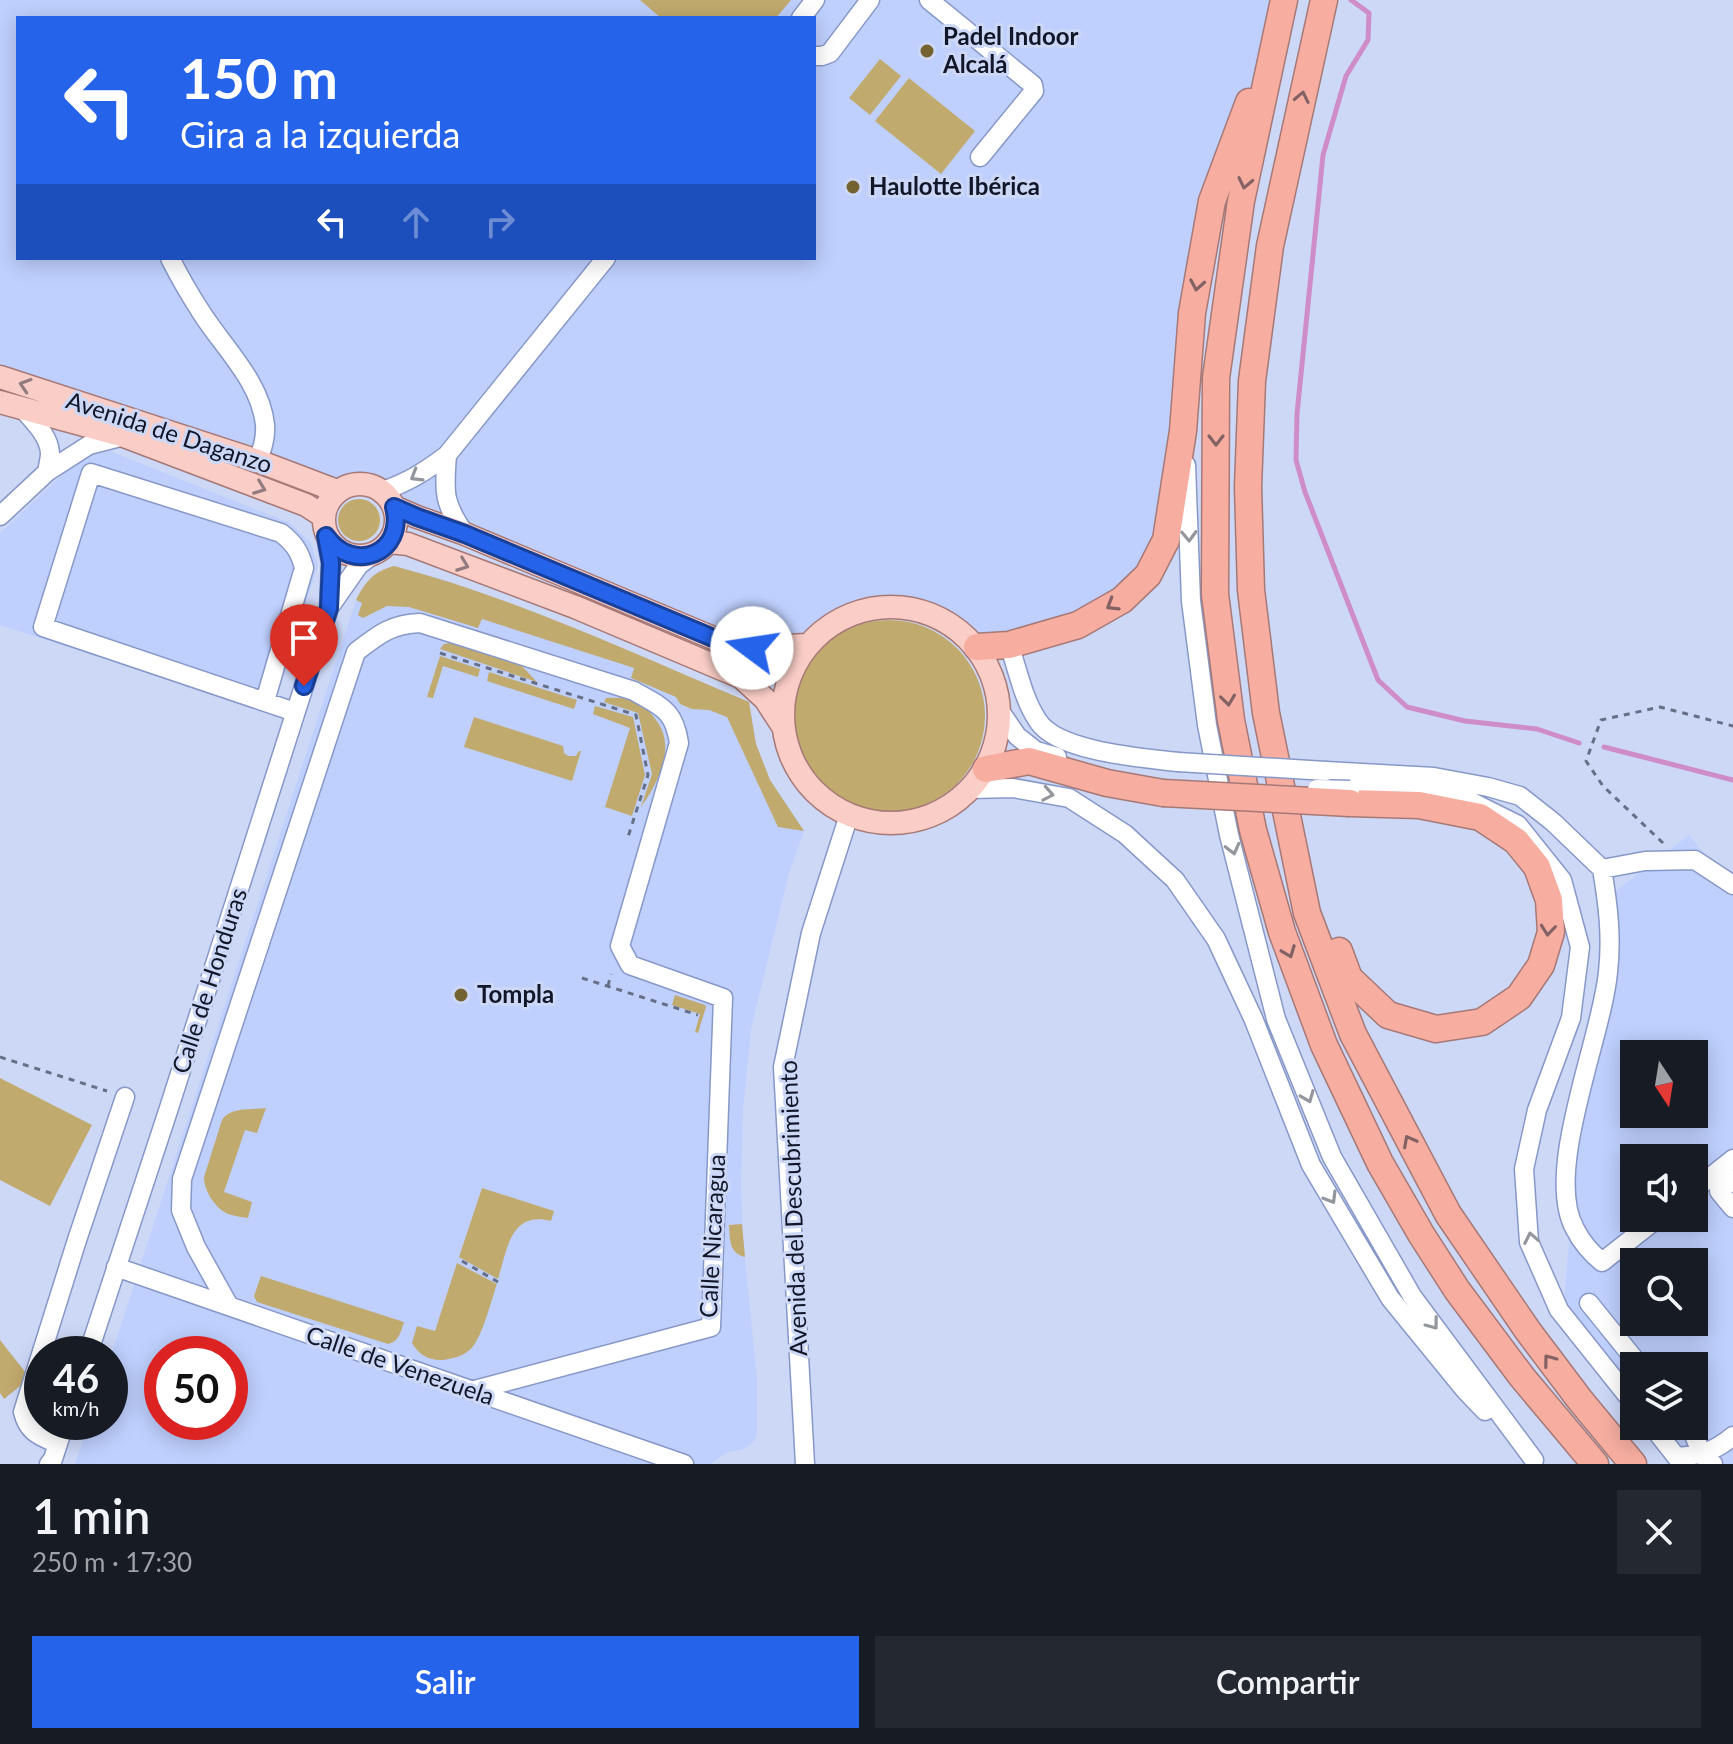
<!DOCTYPE html>
<html lang="es">
<meta charset="utf-8">
<style>
:root{--surface:#171b24;--page:#242831;--text:#f1f3f6;--muted:#9ea1a6;--accent:#2563eb}
body{margin:0;font-family:Lato,sans-serif;background:var(--page);color:var(--text);height:100vh;display:flex;flex-direction:column;font-size:30px;white-space:nowrap}
*{box-sizing:border-box;margin:0}
p{font-size:26px;color:var(--muted)}
.icon{flex:none;width:44px;height:44px;fill:none;stroke:currentColor;stroke-width:2;stroke-linecap:round;stroke-linejoin:round}
.map{position:relative;height:1464px;overflow:hidden}
.sheet{display:flex;flex-direction:column;background:var(--surface);flex:1}
.sheet>*{flex:none}
.hud{position:absolute;left:16px;top:16px;width:800px;height:244px;border-radius:0px;box-shadow:0 4px 20px #0003;background:#2563eb;color:#fff;overflow:hidden}
.needle{width:52px;rotate:168deg}
.tools{position:absolute;left:1620px;top:1040px;display:grid;gap:16px}
.tools a{display:grid;place-items:center;width:88px;height:88px;border-radius:0px;background:var(--surface);box-shadow:0 4px 20px #0003;font-size:40px}
.speed{position:absolute;left:24px;top:1336px;display:flex;gap:16px;font-size:40px;font-weight:700;text-align:center}
.speed>*{display:grid;place-content:center;width:104px;height:104px;border-radius:50%;background:var(--surface);box-shadow:0 4px 20px #0003;line-height:1}
.speed small{font-size:20px;font-weight:400}
.speed .limit{border:12px solid #d22;background:#fff;color:#111}
.pin{position:absolute;display:grid;place-items:center;width:68px;height:68px;color:#fff;margin:-82px -34px;border-radius:50% 50% 50% 0;rotate:-45deg;box-shadow:0 0 8px #0007}
.pin .icon{rotate:45deg}
.me{position:absolute;width:88px;margin:-44px;rotate:284deg;stroke-linejoin:round;filter:drop-shadow(0 0 6px #0008)}
.turn{display:flex;align-items:center;gap:28px;height:168px;padding:0 32px;font-size:36px}
.turn .icon{width:104px;height:104px;stroke-width:2.5}
.turn b{display:block;font-size:56px;line-height:68px}
.lanes{display:flex;align-items:center;height:76px;padding:0 32px;background:#0003;justify-content:center;gap:40px;direction:ltr}
.lanes .off{opacity:.35}
.round{display:grid;place-items:center;flex:none;width:84px;height:84px;border-radius:0px;background:var(--page)}
.headline{display:flex;align-items:center;justify-content:space-between;height:136px;padding:0 32px}
h1{font-size:48px;font-weight:600;line-height:60px}
.cta{display:flex;gap:16px;margin-top:auto;padding:16px 32px}
.cta a{flex:1;height:92px;border-radius:0px;background:var(--accent);color:#fff;font-size:32px;font-weight:600;line-height:92px;text-align:center}
.cta a+a{background:var(--page);color:var(--text)}
.map>svg:first-child{display:block}
</style>
<div class="map">
<svg width="1733" height="1464" viewBox="0 0 1733 1464">
<rect width="100%" height="100%" fill="#cdd8f7"/>
<path fill="#bfd0fe" fill-rule="evenodd" d="M0 0H1284L1212 201 1166 540 1122 600 977 647 953 625 924 611 892 606 860 610 831 624 806 645 752 648 374 487 355 484 346 486 0 377ZM18 18H814V258H18Z
M110 451 290 523 311 543 318 565 271 713 0 625V533L80 458Z
M394 566 445 580 533 612 749 702 756 744 770 780 804 831 789 873 751 1029 743 1109 741 1183 743 1240 757 1379V1433L754 1441 744 1449 728 1452 710 1464H75L89 1422H110V1359L356 600 365 584 377 572ZM162 1354H230V1422H162Z
M1689 835 1733 890V1464H1695L1665 1426H1694V1366H1634V1387L1564 1300 1569 1242 1560 1167 1603 970 1601 902ZM1634 1054H1694V1114H1634ZM1634 1158H1694V1218H1634ZM1634 1262H1694V1322H1634Z"/>
<path fill="#c1aa6e" d="M640 0H791L776 18H661Z
M880 59 901 76 870 115 849 98Z
M909 78 975 131 941 174 875 121Z
M338 520a21 21 0 1 1 42 0a21 21 0 1 1-42 0Z
M394 566C516 598 632 653 749 702L756 744 770 780 804 831 778 827 727 717 709 710 692 709 680 704 676 697 631 678 634 668 482 619 478 628 409 607 387 606 363 618 358 615 362 603 356 600C365 582 374 571 394 566Z
M793 716a96 96 0 1 1 192 0a96 96 0 1 1-192 0Z
M451 643 521 665 537 682 440 649 444 644Z
M440 656 480 669 478 677 443 666 433 698 427 697Z
M489 672 577 700 574 709 487 681Z
M606 698C614 698 624 697 631 700 641 703 650 711 656 720 677 747 658 783 641 807L652 774 638 713 604 702Z
M595 706 633 717 645 775 632 816 605 807 630 728 593 714Z
M474 717 563 746 564 753 568 756H576L579 751H581L572 781 464 747Z
M675 995 705 1005 706 1007 698 1033 695 1032 700 1014 672 1005Z
M0 1078 92 1125 50 1206 0 1180Z
M266 1108 257 1133 245 1130 224 1192 252 1202 248 1218C242 1217 234 1216 228 1214 215 1208 204 1191 204 1177L222 1120C230 1107 251 1110 266 1108Z
M482 1188 554 1211 551 1221C510 1210 507 1251 498 1279L459 1257Z
M742 1224 745 1257C729 1253 730 1240 729 1225Z
M457 1263 497 1284C491 1300 481 1344 467 1352 460 1357 450 1359 443 1360 429 1361 418 1354 412 1343L417 1326 435 1331Z
M261 1276 404 1322C401 1331 399 1342 388 1344L257 1302 254 1296Z
M0 1340 30 1378 4 1399 0 1393Z"/>
<g fill="none" stroke-linecap="round" stroke-linejoin="round">
<path stroke="#ce8dc8" stroke-width="5" d="M1351 0 1369 13 1368 40 1346 76 1323 155 1297 414 1296 460 1305 492 1378 680 1407 707 1465 721 1537 729 1579 743
M1604 747 1733 780"/>
<g stroke="#8798c8" stroke-width="21">
<path id="minor" d="M929 0 1033 85 1034 91 980 157
M801 18 815 0
M814 56H822L830 53 870 0
M170 258C179 276 190 295 201 312 223 347 261 382 265 425 266 438 262 449 258 461
M22 408C32 420 49 435 50 453 50 459 48 466 47 472L89 445 124 436
M447 455C444 492 443 503 465 534
M1186 465 1191 601 1207 725 1229 835 1276 1019 1332 1157 1412 1296 1534 1460
M382 491C407 483 426 471 447 455L606 258
M0 516 47 472
M331 605 359 565 375 553
M1009 645C1018 670 1023 699 1038 721 1058 752 1144 758 1178 762
M265 701 304 568C300 552 294 543 281 533L91 473 43 627 295 712
M1000 711 1017 736 1036 751 1057 757
M1326 771 1434 777 1488 787 1520 796 1553 822 1602 869 1645 861 1695 860 1733 885
M970 789 1013 788 1069 798 1125 834 1175 880 1216 939 1253 1018 1311 1165 1390 1298 1465 1390 1485 1411
M1350 790 1416 792 1468 800 1518 825 1562 880 1580 947 1571 1018 1537 1110 1524 1169 1529 1242 1559 1310 1634 1404
M1602 869C1608 904 1612 937 1608 972 1602 1038 1543 1172 1575 1229 1581 1241 1591 1253 1602 1262L1658 1218
M1733 1180 1719 1191 1733 1208
M1694 1190 1733 1159
M116 1267 684 1464
M1589 1303 1640 1366
M229 1306 196 1247 181 1210 182 1179 356 652C378 635 391 624 420 623L634 691C661 707 674 709 679 743L620 946 630 965 723 998 711 1327 471 1391
M88 1354 168 1111 329 608 331 563 326 536
M1652 1426 1682 1464
M1687 1426 1694 1435 1702 1455 1713 1464
M58 1444C40 1436 28 1433 23 1412L77 1240 125 1097
M1677 1457C1701 1455 1714 1452 1733 1436
M49 1464 53 1459 65 1422
M805 1464 783 1067 811 933 849 815"/>
</g>
<g stroke="#a67977" stroke-width="25">
<path id="major" d="M0 377 258 461 337 491
M0 402 124 436 306 505 323 516
M324 520a36 36 0 1 1 72 0a36 36 0 1 1-72 0Z
M394 507 417 517 465 534 718 640 752 648 806 645
M389 542 408 544 575 607 741 677 765 699 782 725
M783 715a108 108 0 1 1 216 0a108 108 0 1 1-216 0Z"/>
</g>
<g stroke="#a67977" stroke-width="29">
<path id="highway" d="M1284 0 1241 201 1216 378 1215 594 1231 720 1253 830 1282 932 1324 1045 1380 1163 1421 1234 1457 1290 1522 1377 1595 1464
M1324 0 1270 246 1252 381 1248 487 1251 590 1266 713 1307 913 1353 1034 1448 1214 1528 1331 1580 1400 1633 1464
M977 647 1009 645 1078 625 1122 600 1148 575 1166 540 1183 431 1192 313 1212 201 1249 102
M986 769 1029 761 1107 783 1163 793
M1339 951 1349 978 1388 1015 1436 1029 1482 1022 1519 997 1541 965 1551 932 1549 900 1537 867 1516 841 1480 817 1419 805 1350 803"/>
</g>
<path stroke="#676f87" stroke-width="3" stroke-dasharray="6 6" stroke-linecap="butt" d="M440 653 636 715 648 775 627 840
M1663 843 1603 786 1586 761 1601 720 1660 707 1733 726
M582 978 698 1015
M608 986 611 974
M0 1057 107 1091
M462 1261 498 1282"/>
<use href="#minor" stroke="#fff" stroke-width="18"/>
<use href="#major" stroke="#facec7" stroke-width="22"/>
<use href="#highway" stroke="#f7aea1" stroke-width="26"/>
<g stroke="#8798c8" stroke-width="21" stroke-linecap="butt">
<path id="minor-bridge" d="M1178 762 1326 771
M1317 789 1350 790"/>
</g>
<g stroke="#a67977" stroke-width="29" stroke-linecap="butt">
<path id="highway-bridge" d="M1163 793 1350 803"/>
</g>
<use href="#minor-bridge" stroke="#fff" stroke-width="18"/>
<use href="#highway-bridge" stroke="#f7aea1" stroke-width="26"/>
</g>
<defs><path id="oneway-chevron" d="M-2-3.5L2.5 0L-2 3.5" fill="none" stroke-width="1.6" stroke-linecap="round" stroke-linejoin="round" transform="scale(2)"/></defs>
<g stroke="#846264">
<use href="#oneway-chevron" transform="translate(1302 97) rotate(-78)"/>
<use href="#oneway-chevron" transform="translate(1245 183) rotate(102)"/>
<use href="#oneway-chevron" transform="translate(1197 285) rotate(100)"/>
<use href="#oneway-chevron" transform="translate(1216 440) rotate(90)"/>
<use href="#oneway-chevron" transform="translate(1112 605) rotate(149)"/>
<use href="#oneway-chevron" transform="translate(1228 700) rotate(83)"/>
<use href="#oneway-chevron" transform="translate(1548 930) rotate(96)"/>
<use href="#oneway-chevron" transform="translate(1289 952) rotate(69)"/>
<use href="#oneway-chevron" transform="translate(1409 1141) rotate(-118)"/>
<use href="#oneway-chevron" transform="translate(1549 1360) rotate(-127)"/>
</g>
<g stroke="#917b7f">
<use href="#oneway-chevron" transform="translate(25 385) rotate(-162)"/>
<use href="#oneway-chevron" transform="translate(260 488) rotate(21)"/>
<use href="#oneway-chevron" transform="translate(463 565) rotate(21)"/>
</g>
<g stroke="#94969e">
<use href="#oneway-chevron" transform="translate(416 476) rotate(149)"/>
<use href="#oneway-chevron" transform="translate(1189 536) rotate(88)"/>
<use href="#oneway-chevron" transform="translate(1048 794) rotate(10)"/>
<use href="#oneway-chevron" transform="translate(1233 849) rotate(76)"/>
<use href="#oneway-chevron" transform="translate(1308 1097) rotate(68)"/>
<use href="#oneway-chevron" transform="translate(1331 1198) rotate(59)"/>
<use href="#oneway-chevron" transform="translate(1531 1238) rotate(-101)"/>
<use href="#oneway-chevron" transform="translate(1433 1324) rotate(53)"/>
</g>
<g fill="none" stroke-linecap="round" stroke-linejoin="round">
<g stroke="#184099" stroke-width="20">
<path id="route" d="M304 686 329 608 331 563 326 536C353 575 406 553 394 507L417 517 465 534 718 640 752 648"/>
</g>
<use href="#route" stroke="#2563eb" stroke-width="14"/>
</g>
<g fill="#746331" stroke="#cdd8f7" stroke-width="3">
<circle cx="927" cy="51" r="8"/>
<circle cx="853" cy="187" r="8"/>
<circle cx="461" cy="995" r="8"/>
</g>
<g text-anchor="middle" stroke-width="6" stroke-linejoin="round" paint-order="stroke">
<g font-size="24" font-weight="bold" fill="#111628" stroke="#cdd8f7" text-anchor="start">
<text x="943" y="45">Padel Indoor<tspan x="943" dy="28">Alcalá</tspan></text>
<text x="869" y="195">Haulotte Ibérica</text>
<text x="477" y="1003">Tompla</text>
</g>
<g font-size="24" fill="#111628" stroke="#cdd8f7">
<text transform="translate(169 433) rotate(18)" y="8">Avenida de Daganzo</text>
<text transform="translate(210 981) rotate(-72)" y="8">Calle de Honduras</text>
<text transform="translate(794 1208) rotate(-92)" y="8">Avenida del Descubrimiento</text>
<text transform="translate(713 1236) rotate(-87)" y="8">Calle Nicaragua</text>
<text transform="translate(400 1366) rotate(19)" y="8">Calle de Venezuela</text>
</g>
</g>
</svg>
<div class="tools">
<a><svg class="needle" viewBox="-14 -14 28 28"><path d="M0-13l5 13h-10z" fill="#e53935"/><path d="M0 13l5-13h-10z" fill="#9ea1a6"/></svg></a>
<a><svg class="icon" aria-label="sound" viewBox="0 0 24 24"><path d="M4 9h4l5-4v14l-5-4H4zM17 9q2 3 0 6"/></svg></a>
<a><svg class="icon" aria-label="search" viewBox="0 0 24 24"><circle cx="10" cy="10" r="6"/><path d="M15 15l6 6"/></svg></a>
<a><svg class="icon" aria-label="layers" viewBox="0 0 24 24"><path d="M12 4l9 5-9 5-9-5zM3 14l9 5 9-5"/></svg></a>
</div>
<div class="speed"><div>46<small>km/h</small></div><div class="limit">50</div></div>
<div class="pin" style="left:304px;top:686px;background:#d93025"><svg class="icon" aria-label="arrive" viewBox="0 0 24 24"><path d="M6 21V4h12l-3 4 3 4H6"/></svg></div>
<svg class="me" style="left:752px;top:648px" viewBox="-20 -20 40 40"><circle r="19" fill="#fff"/><path d="M0-13L10 11 0 6-10 11z" fill="#2563eb"/></svg>
<div class="hud">
<div class="turn"><svg class="icon" aria-label="left" viewBox="0 0 24 24"><path d="M17 20v-9H6M10 6l-5 5 5 5"/></svg><div><b>150 m</b>Gira a la izquierda</div></div>
<div class="lanes"><svg class="icon" aria-label="left" viewBox="0 0 24 24"><path d="M17 20v-9H6M10 6l-5 5 5 5"/></svg><svg class="icon off" aria-label="ahead" viewBox="0 0 24 24"><path d="M12 20V5M6 11l6-6 6 6"/></svg><svg class="icon off" aria-label="right" viewBox="0 0 24 24"><path d="M7 20v-9h11M14 6l5 5-5 5"/></svg></div>
</div>
</div>
<section class="sheet">
<div class="headline"><div><h1>1 min</h1><p>250 m · 17:30</p></div><a class="round"><svg class="icon" aria-label="close" viewBox="0 0 24 24"><path d="M6 6l12 12M18 6L6 18"/></svg></a></div>
<div class="cta"><a>Salir</a><a>Compartir</a></div>
</section>
